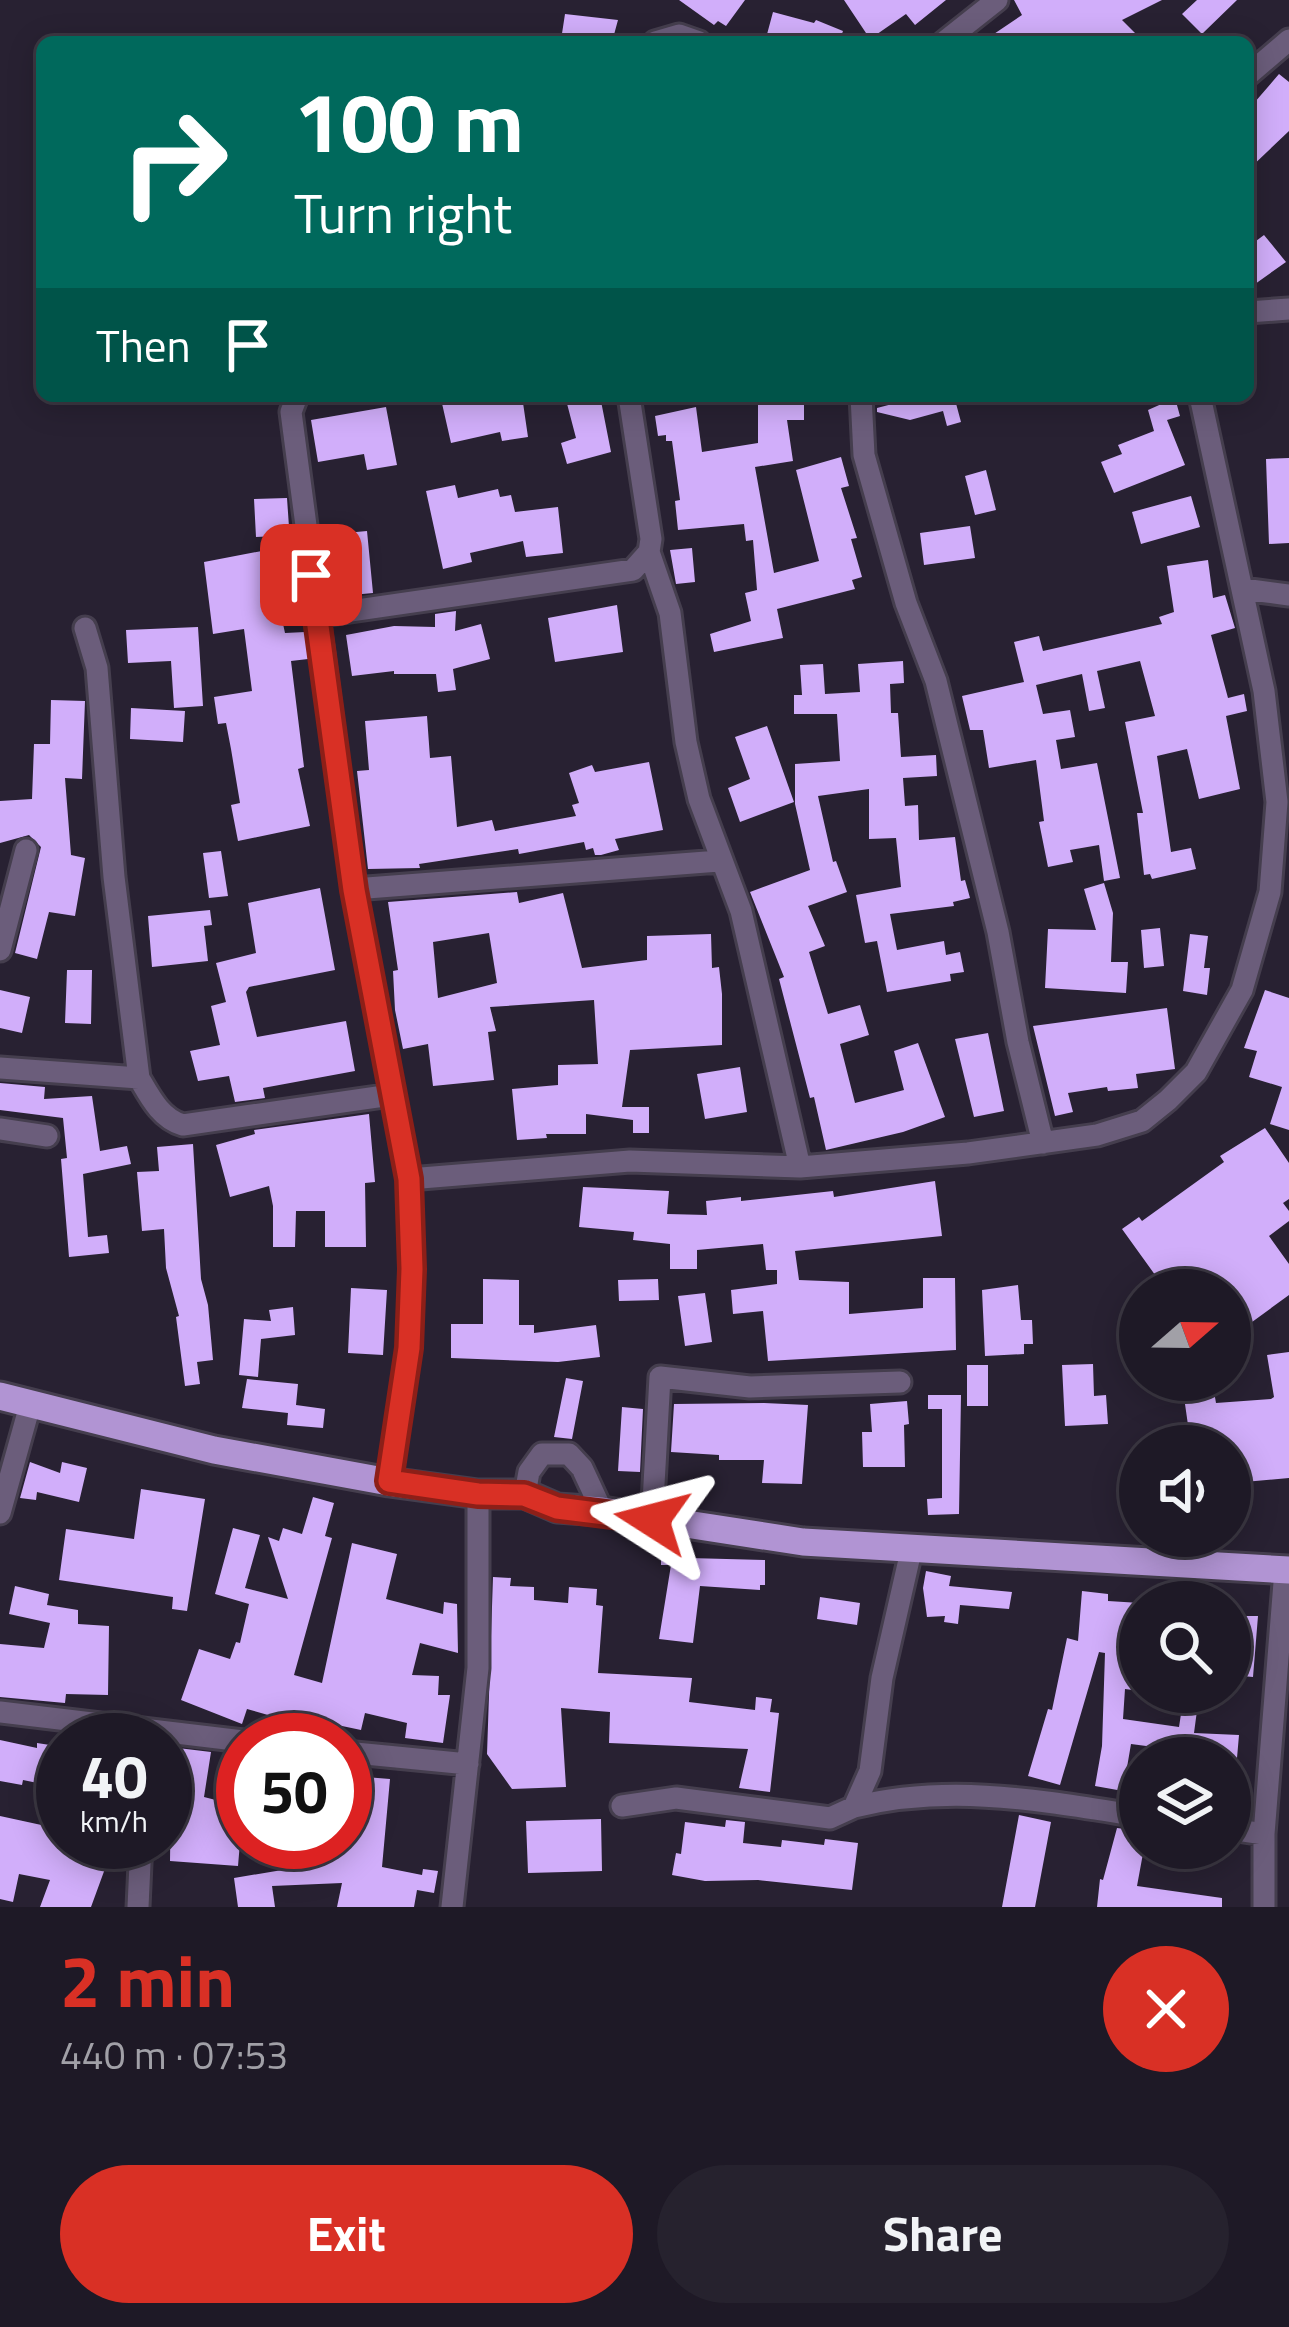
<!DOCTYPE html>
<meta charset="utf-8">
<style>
:root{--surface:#1e1926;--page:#26222e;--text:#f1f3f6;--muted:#a1a0a7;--line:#3c3843;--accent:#d93025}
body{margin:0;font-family:"Titillium Web",sans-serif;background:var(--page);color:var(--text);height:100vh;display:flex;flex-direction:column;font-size:45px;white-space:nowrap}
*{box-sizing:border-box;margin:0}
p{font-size:39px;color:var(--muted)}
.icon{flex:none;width:66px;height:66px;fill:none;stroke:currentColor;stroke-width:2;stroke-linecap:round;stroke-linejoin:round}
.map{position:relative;height:1907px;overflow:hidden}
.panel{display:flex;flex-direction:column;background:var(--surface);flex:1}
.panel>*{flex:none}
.hud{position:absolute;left:36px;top:36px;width:1218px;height:366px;border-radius:18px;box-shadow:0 6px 30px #0003,0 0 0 3px var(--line);background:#00695c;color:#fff;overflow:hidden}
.needle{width:78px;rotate:70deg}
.fabs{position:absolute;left:1119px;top:1269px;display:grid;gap:24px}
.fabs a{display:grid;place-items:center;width:132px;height:132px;border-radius:50%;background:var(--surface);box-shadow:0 6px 30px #0003,0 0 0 3px var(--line);font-size:60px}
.speed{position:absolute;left:36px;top:1713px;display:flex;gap:24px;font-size:60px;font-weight:700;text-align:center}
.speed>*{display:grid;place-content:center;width:156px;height:156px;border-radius:50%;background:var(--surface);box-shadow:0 6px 30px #0003,0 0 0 3px var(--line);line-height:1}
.speed small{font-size:30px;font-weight:400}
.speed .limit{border:18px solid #d22;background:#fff;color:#111}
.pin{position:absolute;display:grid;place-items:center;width:102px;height:102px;color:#fff;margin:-51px;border-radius:24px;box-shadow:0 6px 18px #0006}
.me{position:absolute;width:132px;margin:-66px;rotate:279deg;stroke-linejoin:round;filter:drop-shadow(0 0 9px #0008)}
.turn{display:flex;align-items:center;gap:42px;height:252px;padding:0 60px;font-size:54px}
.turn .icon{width:156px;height:156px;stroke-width:2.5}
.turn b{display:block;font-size:84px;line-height:102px}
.then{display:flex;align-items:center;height:114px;padding:0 60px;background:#0003;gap:24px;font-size:45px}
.round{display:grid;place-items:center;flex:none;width:126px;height:126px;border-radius:63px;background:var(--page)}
.head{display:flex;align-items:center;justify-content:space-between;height:204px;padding:0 60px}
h1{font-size:72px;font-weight:700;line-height:90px;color:var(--accent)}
.action{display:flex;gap:24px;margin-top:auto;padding:24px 60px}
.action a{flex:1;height:138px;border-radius:72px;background:var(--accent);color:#fff;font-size:48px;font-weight:700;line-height:138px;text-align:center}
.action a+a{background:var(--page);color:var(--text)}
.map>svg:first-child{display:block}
</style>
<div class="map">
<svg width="1289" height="1907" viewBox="0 0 1289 1907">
<rect width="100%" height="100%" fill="#282132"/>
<path fill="#d1aefa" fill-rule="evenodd" d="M679 0H745L726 26 718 21 714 25Z
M844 0H946L915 25 906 14 870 39Z
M1014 0H1162L1122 20 1144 42H982L1022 15Z
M1197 0H1237L1202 34 1182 14Z
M773 12 814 23 816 20 843 31 839 42H779L766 38Z
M565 14 618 20 612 42 561 40Z
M1279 74 1289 82V131L1248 170V110Z
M1264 235 1286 262 1248 289V247Z
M455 396H522L528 437 502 441 500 432 451 443 441 399Z
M565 396H600L611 452 567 464 561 443 576 438Z
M758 396H804V420H787L793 461 755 467 774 573 819 561 796 470 841 457 849 486 841 488 857 538 851 539 862 577 852 580 855 589 777 609 783 638 714 652 710 634 751 621 745 593 757 590 753 540 746 541 744 524 678 530 675 501 680 500 672 441H666V435L658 436 655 416 696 407 702 452 758 443Z
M923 396H954L961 422 947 426 943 411 910 420 877 412V408Z
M1175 398 1180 416 1167 420 1185 465 1114 493 1101 462 1122 454 1118 445 1154 431 1148 410Z
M386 407 397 465 367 470 364 454 318 462 311 420Z
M1289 458V543L1269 544 1266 459Z
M986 470 996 510 975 515 965 476Z
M455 485 458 498 498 489 500 497 511 495 515 512 558 507 563 553 526 557 523 541 470 553 472 562 443 569 426 491Z
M1191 496 1200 527 1141 544 1132 512Z
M287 498 289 527 276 528 277 536 256 537 254 499Z
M970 526 975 558 924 565 920 533Z
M367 531 373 593 331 597 324 535Z
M692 548 695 582 676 584 670 550Z
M267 550 285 633 305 632 308 659 291 661 304 767 298 769 310 826 238 841 231 805 240 803 231 749 226 723 218 724 214 697 252 691 244 629 213 634 204 562Z
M1208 560 1213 598 1225 595 1235 628 1211 635 1228 698 1244 694 1247 711 1226 716 1240 789 1199 799 1187 749 1157 756 1171 852 1191 848 1196 869 1152 879 1150 874 1144 875 1137 813H1143L1125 722 1155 716 1140 661 1097 671 1105 708 1089 711 1082 674 1036 685 1043 714 1070 710 1075 737 1056 740 1061 769 1097 763 1120 878 1104 881 1099 845 1070 850 1073 862 1048 867 1039 822 1044 821 1036 760 989 768 983 730H970L962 696 1024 682 1014 642 1039 636 1043 651 1162 624 1159 617 1174 612 1167 566Z
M617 605 623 652 555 662 548 618Z
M456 611 455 631 481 624 490 659 453 669 456 690 438 692 436 674H394V671L352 676 346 635 394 626 435 627V614Z
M198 627 203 706 174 708 171 661 128 663 126 630Z
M903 661 904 683 890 684 891 713H898L901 757 936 755 937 776 903 778 905 806 918 805 919 840 955 837 961 881 965 880 970 898 953 902 954 906 890 914 897 950 944 941 946 955 960 952 964 972 950 974 951 981 887 992 877 941 865 943 856 895 901 887 896 838 869 839V789L818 796 833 862 836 861 847 892 808 906 825 946 809 952 828 1014 860 1005 869 1035 840 1044 855 1103 904 1090 894 1051 918 1043 945 1117 903 1132 826 1150 814 1097 810 1098 779 979 784 977 750 892 810 870 795 804V764L840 761 837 714H794V695H802L800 665 823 664 825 694 860 692 858 664Z
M51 700 85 701 82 779 65 778 71 855 85 858 75 916 49 912 37 959 15 953 41 847 29 835 0 843V801L32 799 34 744H50Z
M131 708 185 711 183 742 130 739Z
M427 716 430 758 451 756 457 827 492 820 495 831 576 816 572 805 579 803 569 773 592 765 595 772 649 762 663 830 615 839 619 850 601 855H595L593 848 586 850 584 842 519 854 518 849 419 864 420 868 368 869 357 771 369 770 365 721Z
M767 726 794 802 740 822 728 788 750 779 735 737Z
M221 851 228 896 209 898 203 853Z
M1104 883 1113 913 1111 962H1128L1126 993 1045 988 1048 929 1096 930 1084 889Z
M320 888 335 970 249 987 246 992 257 1037 346 1021 355 1071 263 1088 265 1098 235 1102 229 1076 198 1081 190 1051 220 1045 211 1006 226 1002 216 963 256 953 248 903Z
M517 892 519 903 563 893 582 968 647 960V936L711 934 712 968 719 967 722 994V1045L630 1050 622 1107H649V1133H633V1120L586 1114V1134H546L547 1138 517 1140 512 1089 558 1085V1065L598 1064 594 1000 490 1007 496 1031 488 1032 494 1080 433 1086 428 1044 403 1049 395 1010 393 971 398 970 388 902ZM489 933 497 983 438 998 433 942Z
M210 910 212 925 204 926 208 961 152 967 148 916Z
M1160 928 1164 966 1144 968 1141 930Z
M1190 934 1208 936 1204 968H1210L1207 995 1183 991Z
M67 970H92L91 1024 65 1023Z
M0 990 30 997 22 1033 0 1028Z
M1265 990 1289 998V1130L1270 1124 1282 1087 1249 1077 1257 1051 1244 1048Z
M1167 1008 1175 1069 1136 1074 1138 1088 1108 1091 1107 1087 1068 1093 1073 1112 1055 1116 1033 1026Z
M988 1033 1004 1111 974 1117 955 1039Z
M740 1067 747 1112 705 1119 697 1074Z
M0 1083 45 1087 44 1099 92 1096 100 1151 127 1146 131 1164 83 1174 88 1237 107 1235 109 1253 69 1257 61 1159 67 1158 63 1118 0 1110Z
M369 1114 375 1182 365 1183 366 1247H325V1211H296L295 1247H273V1206L269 1186 230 1197 216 1145 255 1134 254 1130Z
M1265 1128 1289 1163V1199L1283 1203 1289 1211V1221L1269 1236 1289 1264V1295L1230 1338V1290H1183L1169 1270 1158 1279 1122 1229 1139 1217 1142 1221 1224 1162 1220 1156Z
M193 1144 201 1279 208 1305 213 1360 197 1362 200 1384 185 1386 176 1317 179 1316 166 1268 164 1229 142 1231 137 1172 159 1171 157 1147Z
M935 1181 942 1236 795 1251 799 1280 849 1282V1314L923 1308V1278H955L956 1350 768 1361 763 1311 733 1314 731 1290 777 1284V1270H766L763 1244 697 1250V1269H670V1244L633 1240 634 1232 579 1227 583 1187 669 1191 667 1214 707 1215 706 1201 741 1197V1201L833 1191 834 1197Z
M483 1279 519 1280V1325H534V1333L596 1325 600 1357 558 1362 451 1358V1324H483Z
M658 1279 659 1300 619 1301 618 1280Z
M1018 1285 1021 1320H1032L1033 1344H1024V1354L985 1356 982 1290Z
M351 1288 387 1290 383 1355 348 1353Z
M705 1293 712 1342 685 1346 678 1296Z
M293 1307 295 1335 261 1339 258 1377 239 1375 244 1319 271 1321 269 1310Z
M1289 1352V1478L1233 1483 1230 1446H1191L1182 1383 1212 1380 1216 1403 1271 1399 1274 1397 1267 1355Z
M1093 1364 1094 1396 1106 1395 1108 1424 1065 1426 1062 1365Z
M967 1365H988V1406H967Z
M566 1378 583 1381 572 1439 554 1437Z
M247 1379 298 1384 296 1405 325 1409 323 1428 287 1425 288 1413 242 1408Z
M928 1395H961L959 1514 928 1515 927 1499 942 1498V1409H928Z
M907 1401 909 1424 904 1425 905 1467H863L862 1432H872L870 1404Z
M764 1403 808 1405 802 1484 762 1483 764 1460H719V1455L671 1452 674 1404Z
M622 1407 643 1409 640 1472 618 1471Z
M30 1462 60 1473 62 1462 87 1468 79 1502 37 1492 36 1500 20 1498Z
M141 1489 205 1499 187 1611 172 1609 173 1597 59 1580 66 1529 134 1539Z
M313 1497 334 1503 325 1536 332 1538 294 1675 322 1683 352 1543 397 1554 386 1599 443 1614 444 1602 457 1604 458 1653 420 1643 412 1675 439 1676 438 1695H450L443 1743 405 1738 407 1723 365 1713 361 1730 304 1718 303 1725 247 1709 242 1724 181 1700 199 1649 230 1659 236 1642 240 1643 249 1604 215 1594 233 1528 260 1535 245 1588 288 1599 268 1537 279 1541 283 1528 302 1534Z
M661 1548 679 1549V1556L689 1558 765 1560V1585H760V1590L700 1586 693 1643 659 1639 671 1565H661Z
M926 1571 951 1576 949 1586 1012 1592 1009 1609 960 1605 958 1624 944 1622 945 1616 927 1617 923 1588Z
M493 1577 511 1578 510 1586 534 1587V1600L568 1603 569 1587 597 1589 596 1605 603 1606 598 1673 692 1678 689 1702 755 1710 756 1697 772 1699 770 1712 779 1713 770 1792 739 1788 748 1749 609 1743 610 1712 561 1708 566 1787 512 1789 487 1754Z
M15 1586 49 1594 47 1605 78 1610V1624L109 1626 108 1695 66 1694 65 1703 0 1697V1644L44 1648 50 1623 9 1614Z
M1082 1591 1108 1594V1601L1140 1603V1691L1125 1689 1123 1719 1179 1727 1183 1701 1198 1703 1194 1733 1239 1735 1237 1758H1169V1749L1131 1744 1123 1791 1095 1786 1102 1746 1105 1653 1099 1652 1060 1785 1028 1776 1048 1709 1052 1710 1067 1638 1078 1641Z
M820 1597 860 1603 857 1625 817 1619Z
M1243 1616H1258L1253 1677 1242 1676Z
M0 1740 37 1748V1743L63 1747V1842L110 1855 91 1907H40L50 1880 19 1874 13 1902 0 1899V1816L46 1826 52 1786 23 1780 22 1785 0 1781Z
M178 1748 211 1752 204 1797 243 1807 238 1866 170 1861 171 1787Z
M353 1776 390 1779 382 1867 422 1875 423 1869 438 1871 434 1893 417 1890 414 1907H337L342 1883 272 1886 275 1907H238L234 1878 294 1868 293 1842 349 1841Z
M1019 1815 1051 1822 1035 1907H1002Z
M601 1819 602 1871 528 1873 526 1821Z
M726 1820 745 1822 743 1843 781 1847 782 1840 824 1845 825 1839 858 1843 852 1890 758 1880 705 1881 672 1875 676 1853 681 1854 685 1822 725 1827Z
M1117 1828 1140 1831V1848H1144L1137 1886 1222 1898V1907H1097L1100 1879 1103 1880Z"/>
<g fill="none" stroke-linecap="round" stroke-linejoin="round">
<g stroke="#453e4e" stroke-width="27">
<path id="minor" d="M655 42 679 35 699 42
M944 42 997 0
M1248 75 1289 40
M1248 312 1289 309
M297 396 291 412 354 889 409 1179 412 1269 409 1348 389 1482
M861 396 864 455 906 603 936 681 998 932 1018 1042 1043 1143
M649 552 670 613 686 742 699 799 741 911 800 1167
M1243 589 1289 595
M316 616 633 570 649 552 651 539 629 396
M85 628 97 668 114 877 139 1078C150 1097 161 1119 183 1125L391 1095
M354 889 719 861
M0 950 26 850
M0 1068 139 1078
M0 1129 47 1136
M409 1179 630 1161 800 1167 968 1153 1097 1135 1142 1121 1168 1100 1196 1072 1242 990 1270 892 1277 802 1264 691 1200 396
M525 1494 529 1472 542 1454H569L582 1468 602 1511
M0 1513 30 1405
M652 1520 660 1377 750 1387 900 1382
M0 1712 243 1741
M345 1752 468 1764
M622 1806 676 1798 830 1818 854 1807 870 1771 882 1678 911 1551
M854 1807C951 1783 1043 1801 1140 1816
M1230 1829 1264 1834
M138 1907 141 1842
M452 1907 478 1668V1494
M1264 1907V1834L1285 1570"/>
</g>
<g stroke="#453e4e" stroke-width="33">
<path id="major" d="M0 1396 214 1450 389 1482 478 1494H525L557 1508 602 1511 803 1542 1289 1570"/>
</g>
<use href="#minor" stroke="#6b5d7b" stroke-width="21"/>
<use href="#major" stroke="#b194d3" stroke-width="27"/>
</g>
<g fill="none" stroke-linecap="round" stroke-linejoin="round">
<g stroke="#8d1f18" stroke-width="30">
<path id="route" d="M311 575 354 890 409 1179 412 1269 409 1348 389 1481 478 1494 524 1495 557 1508 652 1520"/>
</g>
<use href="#route" stroke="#d93025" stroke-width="21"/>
</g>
</svg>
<div class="fabs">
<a><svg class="needle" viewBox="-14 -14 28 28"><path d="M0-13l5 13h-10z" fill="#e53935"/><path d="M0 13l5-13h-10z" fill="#a1a0a7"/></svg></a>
<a><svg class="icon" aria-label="sound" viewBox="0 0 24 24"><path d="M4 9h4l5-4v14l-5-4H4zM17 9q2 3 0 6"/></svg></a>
<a><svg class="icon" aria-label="search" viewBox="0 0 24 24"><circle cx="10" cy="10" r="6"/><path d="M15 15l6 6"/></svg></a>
<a><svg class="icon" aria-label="layers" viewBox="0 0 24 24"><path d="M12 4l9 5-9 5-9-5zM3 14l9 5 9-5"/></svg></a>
</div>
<div class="speed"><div>40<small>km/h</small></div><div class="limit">50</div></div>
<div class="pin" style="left:311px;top:575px;background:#d93025"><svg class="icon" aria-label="arrive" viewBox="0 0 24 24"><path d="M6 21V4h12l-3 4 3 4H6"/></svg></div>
<svg class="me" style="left:652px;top:1520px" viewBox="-20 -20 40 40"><path d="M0-17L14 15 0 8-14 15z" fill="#d93025" stroke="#fff" stroke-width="4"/></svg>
<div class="hud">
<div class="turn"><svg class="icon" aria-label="right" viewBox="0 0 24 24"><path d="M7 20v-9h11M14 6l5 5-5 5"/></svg><div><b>100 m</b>Turn right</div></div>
<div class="then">Then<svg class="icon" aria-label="arrive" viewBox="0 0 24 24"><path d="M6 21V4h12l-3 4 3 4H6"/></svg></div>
</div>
</div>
<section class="panel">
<div class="head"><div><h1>2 min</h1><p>440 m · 07:53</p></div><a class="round" style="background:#d93025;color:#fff"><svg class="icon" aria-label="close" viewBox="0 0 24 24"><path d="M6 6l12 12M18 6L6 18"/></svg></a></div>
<div class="action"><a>Exit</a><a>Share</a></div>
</section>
